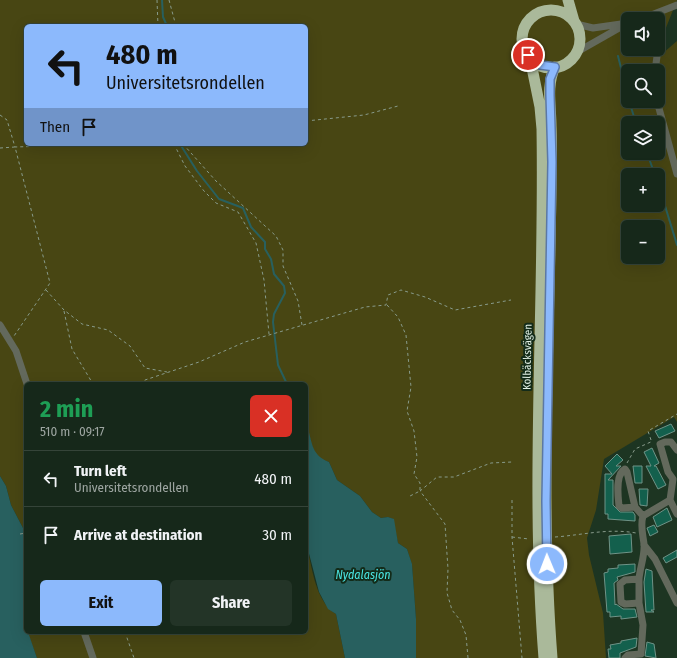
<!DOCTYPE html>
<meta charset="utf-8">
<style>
:root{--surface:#16281a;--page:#233427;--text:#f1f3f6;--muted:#9ea6a2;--line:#354439;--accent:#8cb9fc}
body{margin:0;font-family:"Fira Sans Condensed",sans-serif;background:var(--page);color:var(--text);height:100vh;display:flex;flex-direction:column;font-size:15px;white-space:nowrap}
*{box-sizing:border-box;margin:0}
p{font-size:13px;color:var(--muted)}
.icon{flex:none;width:22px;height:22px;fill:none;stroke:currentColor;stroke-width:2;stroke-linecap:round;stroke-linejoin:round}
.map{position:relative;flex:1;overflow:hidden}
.drawer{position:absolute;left:24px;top:382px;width:284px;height:252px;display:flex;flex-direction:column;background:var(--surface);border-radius:6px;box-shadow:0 4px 16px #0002,0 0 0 1px var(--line)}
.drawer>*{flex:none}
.top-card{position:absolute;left:24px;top:24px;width:284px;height:122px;border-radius:6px;box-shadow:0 4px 16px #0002,0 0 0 1px var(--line);background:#8cb9fc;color:#111;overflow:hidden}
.tools{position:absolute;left:621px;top:12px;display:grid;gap:8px}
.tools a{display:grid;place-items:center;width:44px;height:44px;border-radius:6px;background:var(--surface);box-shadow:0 4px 16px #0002,0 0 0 1px var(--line);font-size:20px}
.pin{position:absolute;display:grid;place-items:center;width:34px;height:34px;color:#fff;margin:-17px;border:2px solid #fff;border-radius:50%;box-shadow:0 1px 4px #0007}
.me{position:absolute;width:44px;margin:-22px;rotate:359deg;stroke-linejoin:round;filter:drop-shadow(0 0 3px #0008)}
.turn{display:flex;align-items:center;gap:14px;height:84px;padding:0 16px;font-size:18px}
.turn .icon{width:52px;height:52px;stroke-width:2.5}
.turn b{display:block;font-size:28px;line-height:34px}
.then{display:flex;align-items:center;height:38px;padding:0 16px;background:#0003;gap:8px;font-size:15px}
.round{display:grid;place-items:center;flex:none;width:42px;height:42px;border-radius:6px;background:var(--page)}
.summary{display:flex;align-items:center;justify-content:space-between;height:68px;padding:0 16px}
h1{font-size:24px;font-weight:700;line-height:30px;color:#1e9e55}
.primary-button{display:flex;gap:8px;margin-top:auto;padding:8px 16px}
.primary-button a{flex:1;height:46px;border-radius:6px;background:var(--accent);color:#111;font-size:16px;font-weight:700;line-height:46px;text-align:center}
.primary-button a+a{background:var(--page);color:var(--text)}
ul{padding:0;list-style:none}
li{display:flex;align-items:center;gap:12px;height:56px;padding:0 16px;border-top:1px solid var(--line)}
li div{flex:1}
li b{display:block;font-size:15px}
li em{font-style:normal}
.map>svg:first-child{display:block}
</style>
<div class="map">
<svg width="677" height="658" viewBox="0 0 677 658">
<rect width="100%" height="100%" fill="#1d3522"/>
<path fill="#484613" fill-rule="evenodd" d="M0 0H677L658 48V19H628V49H658L655 60 677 41V422L674 417 604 459 596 510 587 538 589 555 603 613 606 658H416V619L412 565 407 549 398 543 393 519 388 517 381 518 372 512 360 496 337 480 329 462C326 461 322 460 320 458 305 447 306 402 306 384H26V591L23 571 26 541 23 528 11 505 6 486 0 476ZM26 26H306V144H26ZM628 71H658V101H628ZM628 123H658V153H628ZM628 175H658V205H628ZM628 227H658V257H628Z
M306 542C312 565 314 600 336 614L345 658H37L28 634V632H306Z"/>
<path fill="#28605f" d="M306 423C313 440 309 454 329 462L337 480 360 496 372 512 381 518 388 517 394 519 398 543 407 549 412 564 416 619V658H345L336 614 328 609 319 592 306 542Z
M0 476 6 486 11 505 23 528 26 541 23 571 26 591V632H28L37 658H0Z"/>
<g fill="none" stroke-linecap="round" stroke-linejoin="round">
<path stroke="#28605f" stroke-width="2" d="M162 0 163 17 167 26
M618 56 628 96
M629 101 636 123
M180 144 197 171 219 199 243 208 251 227 265 242V249L271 259 274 274 284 286 285 293 274 314 273 322 278 365 287 384
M647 153 655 175
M658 183 677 245"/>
</g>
<path fill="#13604d" stroke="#6f9387" d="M671 424 675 431 659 438 655 431Z
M652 448 659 463 654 466H656L666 485 658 489 646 466H651L644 452Z
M617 454 623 460 616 466H621L608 480H613V505L620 512H633L635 515V521L608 519V514H605V474H612L605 466Z
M633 466H642V483H635Z
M639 489H648L647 506 640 505Z
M667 508 672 520 657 527 653 517Z
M654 525 658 532 650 536 647 528Z
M631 534 632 552 610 554 609 536Z
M677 550V557L666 563 663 558Z
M635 564V572L617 577 618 580 614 583 615 605 616 604 623 609H635L637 617 621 619V616L610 617V612H607L604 573 608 572V569L618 568V565Z
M646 569 652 571 654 610H651L654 612H646L644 582Z
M637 638 636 647 620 653V658H609L608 649H611L610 645 621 643V641Z
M647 642 654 644 656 658 645 656Z"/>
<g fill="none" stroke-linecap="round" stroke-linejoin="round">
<path stroke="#889b8b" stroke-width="1" stroke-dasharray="3 3" stroke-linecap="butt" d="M157 0 158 26
M169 0 176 26
M0 115 7 120 15 147 111 144
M306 121 364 115 398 106
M174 144 185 166 204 191 216 203 238 212 256 243 264 280 269 334
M183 144 216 181 276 236 283 250V266L298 301 302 325
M0 148 15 147 50 283 14 336
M46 290 64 310 82 324 108 330 130 346 145 368 167 372
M387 305 398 317 406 335 411 387 407 411 414 431 417 457 414 474 420 483V491L410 496
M64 311 72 349 93 384
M140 384 145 380 199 362 245 342 365 307 386 305 388 295 401 290 425 297 455 310 511 300
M651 440 648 431 677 414
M627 463 635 449 653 441
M512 500V537L522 658
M20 534 26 533
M512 537 529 539
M555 537C583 535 608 528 636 533
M125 632 134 658
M468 658 466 635 460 620 452 610 447 593 448 569 445 524 420 491 437 477H454L491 463 512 462"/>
<path stroke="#63695c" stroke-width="7" d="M641 19 677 5
M576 24 593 28 621 24
M658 35 660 41 658 48
M577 52 628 23
M655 71 658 49
M657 101 677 174
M0 325 16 351 27 384
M677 450 671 442H665L660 444 668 472 673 479 670 500 677 514
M635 507 622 508 619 506C618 496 615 474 625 469L627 472 635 507 643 516
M644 545 655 559 677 603
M639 579V603
M84 632 93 658
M625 658 628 655 641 654 643 625 639 603 625 604 621 602 620 584 625 580 639 579C640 567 645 556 644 544 643 535 640 526 643 516L670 500"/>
<path stroke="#aab99a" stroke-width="11" d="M568 0 574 21
M522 39a29 29 0 1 1 58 0a29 29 0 1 1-58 0Z
M530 58 540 107 542 129C545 305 530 482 544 658
M552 658C540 502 549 344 551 187 551 167 552 147 551 126 551 107 546 85 555 67"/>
</g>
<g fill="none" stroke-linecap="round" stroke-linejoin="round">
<g stroke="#5b78a4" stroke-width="10">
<path id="route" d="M528 55 540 65 555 67 550 79V95L552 162 546 501 547 564"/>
</g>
<use href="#route" stroke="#8cb9fc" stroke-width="7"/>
</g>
<g text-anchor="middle" stroke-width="4" stroke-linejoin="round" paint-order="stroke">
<g font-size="11" fill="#e1efe3" stroke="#132b19">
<text transform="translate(527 357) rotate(-89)" y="4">Kolbäcksvägen</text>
</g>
<g font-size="12" font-style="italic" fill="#4be7e4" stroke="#132b19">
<text x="363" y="579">Nydalasjön</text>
</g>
</g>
</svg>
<div class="tools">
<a><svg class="icon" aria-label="sound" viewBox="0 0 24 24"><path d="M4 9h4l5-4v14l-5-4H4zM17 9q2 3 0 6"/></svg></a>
<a><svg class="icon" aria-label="search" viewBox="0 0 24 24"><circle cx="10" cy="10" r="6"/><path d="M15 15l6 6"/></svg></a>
<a><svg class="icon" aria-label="layers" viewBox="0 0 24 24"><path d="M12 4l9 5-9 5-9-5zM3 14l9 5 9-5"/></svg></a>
<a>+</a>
<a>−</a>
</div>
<div class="pin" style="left:528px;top:55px;background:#d93025"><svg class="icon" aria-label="arrive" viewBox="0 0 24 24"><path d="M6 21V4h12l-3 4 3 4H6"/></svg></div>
<svg class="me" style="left:547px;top:564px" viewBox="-20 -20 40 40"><circle r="17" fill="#8cb9fc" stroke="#fff" stroke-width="3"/><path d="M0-11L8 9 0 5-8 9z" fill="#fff"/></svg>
<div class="top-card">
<div class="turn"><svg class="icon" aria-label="left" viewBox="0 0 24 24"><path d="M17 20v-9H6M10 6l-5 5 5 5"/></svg><div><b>480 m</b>Universitetsrondellen</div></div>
<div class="then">Then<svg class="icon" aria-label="arrive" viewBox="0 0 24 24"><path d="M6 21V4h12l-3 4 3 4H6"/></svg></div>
</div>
<section class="drawer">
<div class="summary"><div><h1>2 min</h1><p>510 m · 09:17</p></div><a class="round" style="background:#d93025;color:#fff"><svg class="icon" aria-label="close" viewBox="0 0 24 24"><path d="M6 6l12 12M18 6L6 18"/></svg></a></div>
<ul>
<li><svg class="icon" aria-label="left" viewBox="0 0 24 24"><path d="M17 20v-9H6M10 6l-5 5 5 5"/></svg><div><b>Turn left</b><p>Universitetsrondellen</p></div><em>480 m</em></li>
<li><svg class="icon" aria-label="arrive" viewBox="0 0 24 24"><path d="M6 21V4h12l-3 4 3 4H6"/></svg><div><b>Arrive at destination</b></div><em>30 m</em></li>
</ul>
<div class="primary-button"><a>Exit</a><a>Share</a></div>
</section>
</div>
